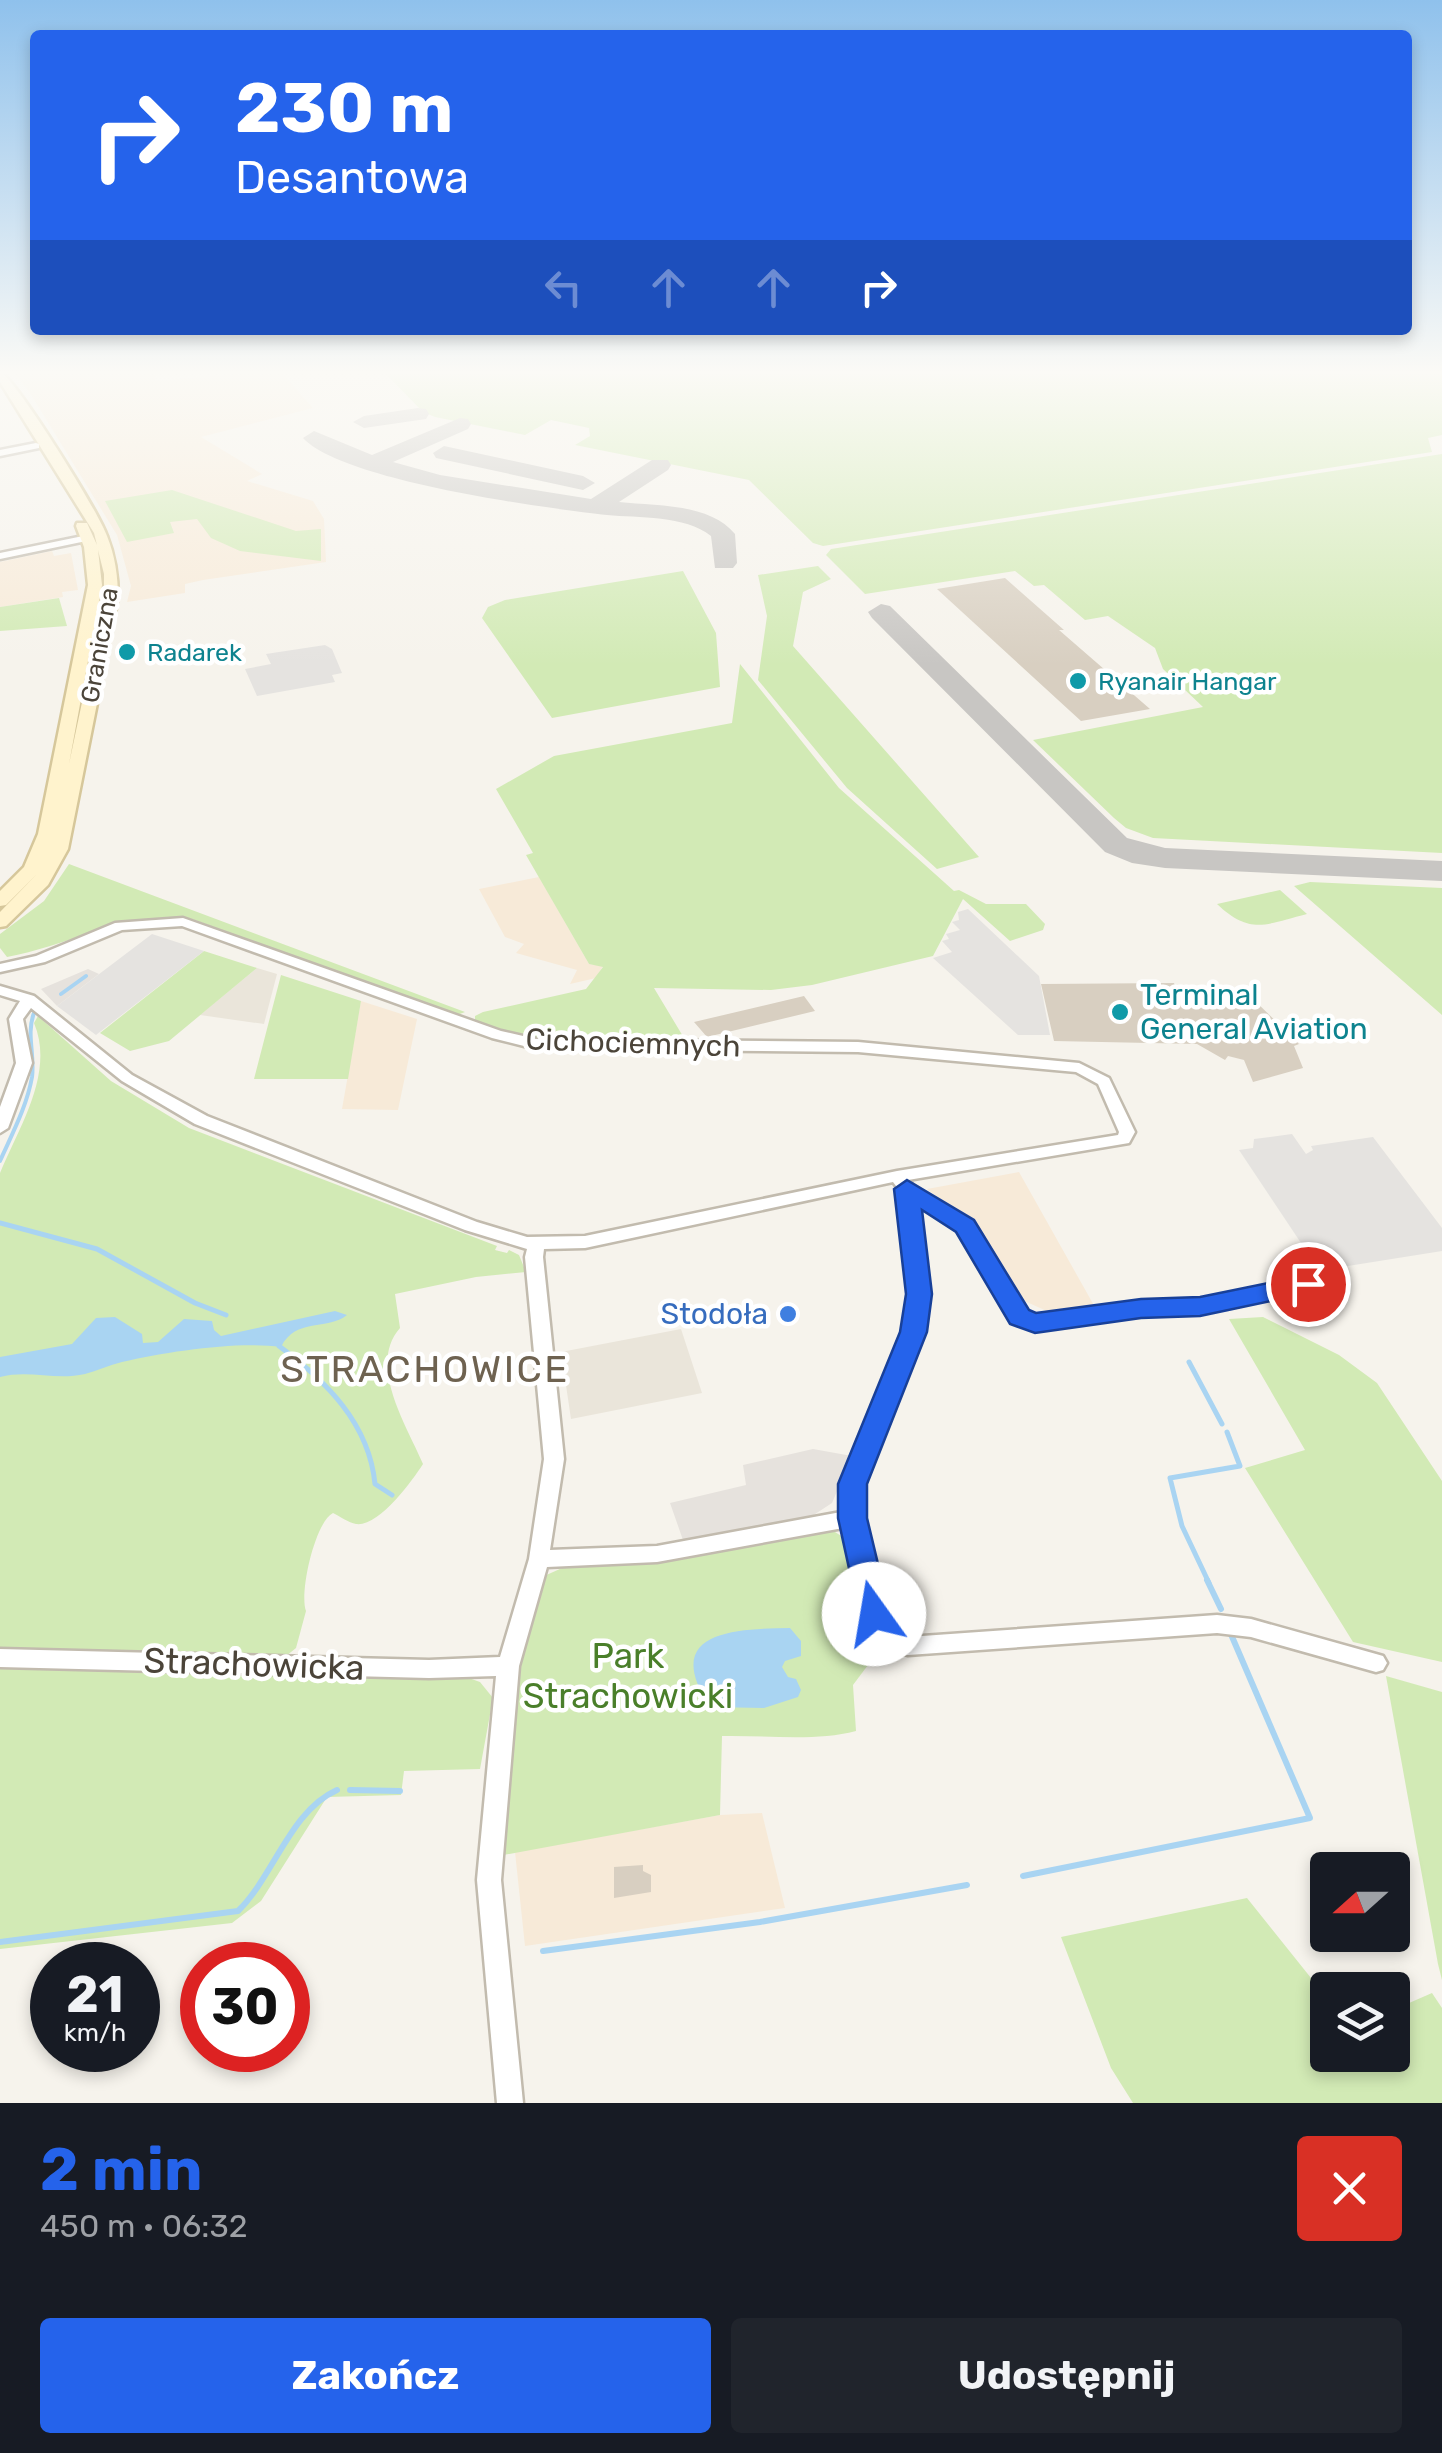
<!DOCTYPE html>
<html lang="pl">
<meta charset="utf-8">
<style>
:root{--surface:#171b24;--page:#20242c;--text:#f1f3f6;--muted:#9ea1a6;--accent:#2563eb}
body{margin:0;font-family:Rubik,sans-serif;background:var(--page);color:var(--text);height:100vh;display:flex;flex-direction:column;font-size:38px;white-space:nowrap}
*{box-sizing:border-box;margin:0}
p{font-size:32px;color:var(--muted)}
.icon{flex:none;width:55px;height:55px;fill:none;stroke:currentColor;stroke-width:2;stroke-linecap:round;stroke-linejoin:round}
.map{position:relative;height:2103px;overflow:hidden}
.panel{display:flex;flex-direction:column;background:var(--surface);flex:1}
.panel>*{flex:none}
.top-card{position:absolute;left:30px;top:30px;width:1382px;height:305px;border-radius:10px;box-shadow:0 5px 15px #0003;background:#2563eb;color:#fff;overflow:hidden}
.needle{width:65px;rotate:249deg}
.tools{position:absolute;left:1310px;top:1852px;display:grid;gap:20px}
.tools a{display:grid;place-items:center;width:100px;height:100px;border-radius:10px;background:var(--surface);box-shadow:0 5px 15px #0003;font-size:50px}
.speed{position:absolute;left:30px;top:1942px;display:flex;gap:20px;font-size:50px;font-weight:700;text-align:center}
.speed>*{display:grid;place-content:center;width:130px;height:130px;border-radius:50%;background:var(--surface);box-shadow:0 5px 15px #0003;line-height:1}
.speed small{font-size:25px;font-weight:400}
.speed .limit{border:15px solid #d22;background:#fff;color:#111}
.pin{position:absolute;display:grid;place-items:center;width:85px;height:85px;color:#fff;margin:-42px;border:5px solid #fff;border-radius:50%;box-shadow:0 2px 10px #0007}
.me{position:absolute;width:110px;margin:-55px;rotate:347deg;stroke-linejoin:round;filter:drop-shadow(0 0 8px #0008)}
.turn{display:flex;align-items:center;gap:35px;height:210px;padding:0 40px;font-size:45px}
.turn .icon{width:130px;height:130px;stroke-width:2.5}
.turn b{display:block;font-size:70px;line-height:85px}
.lanes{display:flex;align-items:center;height:95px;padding:0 40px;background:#0003;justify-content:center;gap:50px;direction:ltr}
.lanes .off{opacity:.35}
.round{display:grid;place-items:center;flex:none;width:105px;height:105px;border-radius:10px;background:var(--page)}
.overview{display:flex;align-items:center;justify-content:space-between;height:170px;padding:0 40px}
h1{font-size:60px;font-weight:700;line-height:75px;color:var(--accent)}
.primary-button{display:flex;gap:20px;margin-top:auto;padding:20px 40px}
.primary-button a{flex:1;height:115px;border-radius:10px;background:var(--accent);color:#fff;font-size:40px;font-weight:700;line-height:115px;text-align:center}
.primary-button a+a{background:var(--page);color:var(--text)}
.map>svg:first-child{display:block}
</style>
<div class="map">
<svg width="1442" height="2103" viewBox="0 0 1442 2103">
<rect width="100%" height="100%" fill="#f6f3ec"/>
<path fill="#eae5da" d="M257 968 277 974 264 1024 200 1015Z
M681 1329 702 1393 571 1419 561 1352Z"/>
<path fill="#f7ead8" d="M12 370H152L156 381 279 370 313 408 201 437 262 474 247 481 313 501 324 519 326 562 203 580 185 584V593L127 602 131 586 117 535 30 393Z
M52 551 54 556 71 553 78 590 62 592 63 597 0 607V562Z
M539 877 589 964 603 966 596 978 570 984 577 970 516 953 524 944 505 937 479 889Z
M361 1001 417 1019 398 1110 342 1109Z
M1019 1172 1096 1309 1058 1316 1013 1296 966 1220 927 1189Z
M762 1813 785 1908 525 1946 515 1852 720 1815Z"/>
<path fill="#e6e2dd" d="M88 969 99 974 57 1006 41 989Z
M813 1449 852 1456 832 1503 809 1518 683 1540 670 1503 746 1485 743 1465Z"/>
<path fill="#d2eab5" d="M382 370H1442V435L1428 438 1432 452 823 546 813 543 749 480 575 445 590 436 589 428 551 420 525 435 435 417 423 412Z
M1442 454V853L1153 838 1126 828 1114 818 1033 740 1203 707 1163 669 1155 648 1108 616 1085 620 1044 585 1034 586 1015 571 865 594 826 555 831 549Z
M172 490 296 531 321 529V561L240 551 211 538 197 519 170 522 174 533 127 542 105 501Z
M818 566 831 579 803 592 793 646 979 857 937 869 847 788 758 680 767 616 758 575Z
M683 571 716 633 720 687 552 718 482 618 488 607 505 600Z
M59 598 67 626 0 631V607Z
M740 664 839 788 954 891 959 890 986 904H1026L1045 924 1043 930 1010 941 963 899 933 956 812 985 771 990 654 988 684 1038H532L475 1022V1016L483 1012 586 989 603 967 589 964 526 855 533 853 496 789 554 756 732 723Z
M69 864 465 1012 457 1015 192 919C126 912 71 945 7 957L0 948V934L44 901Z
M1310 882 1442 888V1015L1294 886Z
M1280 890 1307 914C1266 924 1251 936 1217 904Z
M204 951 257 968 169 1041 130 1051 100 1033Z
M281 975 361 1001 348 1079H254Z
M38 1016 111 1081 189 1128 497 1246 495 1250 507 1253 509 1250 519 1255 526 1272 476 1277 395 1294 400 1328C367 1365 407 1426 423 1464 412 1481 379 1527 356 1524 349 1523 339 1516 333 1513 315 1522 299 1593 306 1611L296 1648 281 1660 284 1674 463 1676 480 1682 493 1698 480 1769 404 1771 401 1795 327 1797 261 1901 232 1923 0 1949V1173C19 1127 55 1073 34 1023Z
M1263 1317 1339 1355 1377 1383 1442 1481V1662L1353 1642 1245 1468 1305 1450 1229 1319Z
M816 1529 835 1532 846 1539 874 1657 853 1685 856 1731C815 1742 766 1735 722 1736L720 1815 498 1856 520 1648 542 1577 562 1568Z
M1386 1676 1442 1692V1980L1438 1964Z
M1247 1898 1327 1998 1328 2055H1392L1393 2010 1432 1993 1442 2008V2103H1133L1111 2068 1061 1937Z"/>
<path fill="#e5e3e0" d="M325 645 332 649 342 673 332 675 335 682 257 696 245 669 271 664 266 654Z
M968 909 1039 976 1050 1035H1018L933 958 952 952 942 941 949 939 946 934 960 930 952 922 959 920 958 912Z
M152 934 204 951 96 1035 57 1006Z
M1292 1134 1306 1154 1313 1150 1311 1146 1373 1137 1442 1228V1251L1329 1269 1324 1262 1315 1264 1239 1150 1253 1148 1254 1139Z"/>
<path fill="#a9d4f2" d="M335 1311 347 1315C327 1331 296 1317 281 1347 239 1341 169 1351 122 1362 109 1365 97 1371 85 1374 55 1381 29 1369 0 1377V1357L72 1344 96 1318 115 1317 142 1334 143 1343 158 1342 184 1319 212 1321 214 1330 221 1336Z
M790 1628 801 1641V1656L785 1661 782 1667 788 1677 796 1679 801 1690 798 1697 764 1708 710 1707C660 1631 734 1629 790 1628Z"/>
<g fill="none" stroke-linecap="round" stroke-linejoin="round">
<path stroke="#a9d4f2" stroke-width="4" d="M61 994 86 976
M0 1161C12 1134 27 1106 32 1077 35 1054 26 1034 34 1013"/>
<path stroke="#a9d4f2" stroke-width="5" d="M0 1223 97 1249 195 1303 226 1315
M279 1346C326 1381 369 1423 375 1484L392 1495
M1189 1362 1222 1424
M1209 1583 1182 1526 1170 1478 1240 1466 1227 1432"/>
<path stroke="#a9d4f2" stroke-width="6" d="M1207 1580 1221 1609
M350 1790 400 1791
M1023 1876 1310 1818 1230 1632
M0 1942 238 1911C274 1876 290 1811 337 1790
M543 1951 760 1922 967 1885"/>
<path fill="#c8c6c3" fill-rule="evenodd" d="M418 408 426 409 429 414 426 419 364 428 353 422 364 416Z
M460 418 468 419 471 424 468 429 393 462 440 475 591 499 652 460H668L671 465 668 470 619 502C655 506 710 503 735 534L737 563 733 568H715L711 536C685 515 638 518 607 515 544 508 343 481 303 438L314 431 372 455Z
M444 446 583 476 595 483 583 490 436 458 433 453Z
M881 604 890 606 1127 838 1165 848 1442 861V881L1165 868 1132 863 1105 852 872 618 868 612Z"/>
</g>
<path fill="#d8cfc1" d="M1005 578 1064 630H1059L1150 709 1081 721 937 589Z
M1174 983 1178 994 1184 991 1194 997 1245 991 1299 1044 1294 1046 1303 1068 1253 1082 1244 1060 1228 1056 1225 1060 1197 1044 1054 1041 1041 984Z
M804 996 815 1011 707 1037 694 1022Z
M643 1865V1871L651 1875V1892L614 1898V1867Z"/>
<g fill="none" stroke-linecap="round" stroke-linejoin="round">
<g stroke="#c2bbae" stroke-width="5">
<path id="minor" d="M36 443 39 444V448L0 456V450Z
M88 535 93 538 91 540 0 559V553Z
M183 918 501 1031 536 1039 858 1042 1079 1063 1109 1078 1135 1132 1129 1143 908 1180 913 1185 971 1222 1025 1312 1036 1316 1141 1303 1200 1301 1308 1278 1314 1280 1317 1284 1314 1288 1308 1290 1200 1313 1141 1315 1035 1329 1013 1322 959 1230 917 1203C923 1243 930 1285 924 1325 914 1385 864 1437 861 1497 859 1528 870 1558 878 1587 883 1608 886 1628 908 1637L1217 1615 1251 1619 1376 1654 1383 1656 1387 1663 1383 1670 1376 1672 1251 1637 1217 1633 908 1655C898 1652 887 1649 879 1642 861 1623 848 1555 843 1528L657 1562 547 1567 519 1666 501 1880 523 2103H497L477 1880 496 1676 429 1678 0 1667V1649L429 1660 500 1657 529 1559 544 1459 525 1257 527 1249 465 1230 195 1124 122 1081 31 1008 23 1019 32 1063 8 1128 0 1133V1107L16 1063 9 1019 20 1001 0 995V986L34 996 132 1075 207 1116 477 1222 527 1237 585 1236 897 1171 1118 1135 1119 1132 1098 1084 1076 1072 858 1052 536 1049 492 1038 182 926 122 930 45 962 0 972V964L36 956 115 923ZM893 1182 899 1190C906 1241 916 1294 902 1345 885 1402 840 1450 841 1512L657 1546 550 1550 564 1459 543 1257 544 1249 585 1248Z"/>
</g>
<g stroke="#d6c79b" stroke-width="5">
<path id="secondary" d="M0 371C19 384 98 511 107 536 115 556 118 576 118 598L68 849 48 885 6 926 0 927V912L37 874 6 905 0 906V891L24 867 38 834 88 585 84 547 76 526 77 523H87L97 545 94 533 0 382ZM98 550 104 574V598L69 764 102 585Z"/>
</g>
<use href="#minor" fill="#fff" fill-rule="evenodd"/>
<use href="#secondary" fill="#fff3cd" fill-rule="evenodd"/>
</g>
<linearGradient id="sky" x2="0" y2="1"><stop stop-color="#8fc1ec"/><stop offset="0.56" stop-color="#fbfaf6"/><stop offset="1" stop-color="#fbfaf6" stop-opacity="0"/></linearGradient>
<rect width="1442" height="665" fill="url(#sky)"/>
<path fill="#2563eb" stroke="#184099" stroke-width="2.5" d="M907 1180 974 1220 1029 1310 1036 1313 1141 1299 1200 1297 1308 1275 1318 1277 1321 1284 1318 1291 1308 1293 1200 1316 1141 1318 1035 1333 1010 1324 956 1232 922 1210 932 1294 927 1332 867 1484V1518L890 1614 885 1623 874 1627 863 1623 859 1614 838 1518V1484L900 1332 906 1294 894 1189Z"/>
<g fill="#0f9aa8" stroke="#fff" stroke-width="4">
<circle cx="127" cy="652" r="10"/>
<circle cx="1078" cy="681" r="10"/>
<circle cx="1120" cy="1012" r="10"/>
</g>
<circle fill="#3f7fe0" stroke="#fff" stroke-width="4" cx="788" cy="1314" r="10"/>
<g text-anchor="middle" stroke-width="9" stroke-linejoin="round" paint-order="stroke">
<g font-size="25" fill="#4b4439" stroke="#fff">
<text transform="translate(99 645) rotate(-80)" y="9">Graniczna</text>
</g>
<g font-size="25" fill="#0d838f" stroke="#fff" text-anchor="start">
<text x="147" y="661">Radarek</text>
<text x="1098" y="690">Ryanair Hangar</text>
</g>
<g font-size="30" fill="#0d838f" stroke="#fff" text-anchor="start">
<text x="1140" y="1005">Terminal<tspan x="1140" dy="34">General Aviation</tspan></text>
</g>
<g font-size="30" fill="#4b4439" stroke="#fff">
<text transform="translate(633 1043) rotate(2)" y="10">Cichociemnych</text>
</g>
<g font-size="30" fill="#366cbe" stroke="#fff" text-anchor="end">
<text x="768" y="1324">Stodoła</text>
</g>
<g font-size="35" fill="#4a7f2a" stroke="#fff">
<text x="628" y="1668">Park<tspan x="628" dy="40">Strachowicki</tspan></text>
</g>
<g font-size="35" fill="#4b4439" stroke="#fff">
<text transform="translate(254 1664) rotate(2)" y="12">Strachowicka</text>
</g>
<g font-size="38" letter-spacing="2.5" fill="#6e6250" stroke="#fff">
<text x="425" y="1382">STRACHOWICE</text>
</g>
</g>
</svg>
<div class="tools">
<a><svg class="needle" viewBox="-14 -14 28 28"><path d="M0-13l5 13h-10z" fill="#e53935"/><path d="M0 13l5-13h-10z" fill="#9ea1a6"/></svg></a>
<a><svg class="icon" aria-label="layers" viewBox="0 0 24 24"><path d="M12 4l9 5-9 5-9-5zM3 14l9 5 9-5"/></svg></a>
</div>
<div class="speed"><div>21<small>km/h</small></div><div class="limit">30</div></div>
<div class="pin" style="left:1308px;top:1284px;background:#d93025"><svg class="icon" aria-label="arrive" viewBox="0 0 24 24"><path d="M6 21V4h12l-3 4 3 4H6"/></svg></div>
<svg class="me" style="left:874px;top:1614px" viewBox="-20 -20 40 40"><circle r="19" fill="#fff"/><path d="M0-13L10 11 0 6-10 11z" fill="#2563eb"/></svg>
<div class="top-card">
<div class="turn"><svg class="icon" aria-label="right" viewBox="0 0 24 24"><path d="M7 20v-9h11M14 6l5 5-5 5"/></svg><div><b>230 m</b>Desantowa</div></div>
<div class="lanes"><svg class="icon off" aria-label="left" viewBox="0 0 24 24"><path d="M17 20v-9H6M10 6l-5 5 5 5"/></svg><svg class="icon off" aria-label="ahead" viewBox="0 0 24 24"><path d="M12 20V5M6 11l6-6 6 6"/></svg><svg class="icon off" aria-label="ahead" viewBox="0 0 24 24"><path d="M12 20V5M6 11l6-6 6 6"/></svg><svg class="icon" aria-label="right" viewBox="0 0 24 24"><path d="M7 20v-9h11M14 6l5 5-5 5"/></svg></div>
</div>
</div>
<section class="panel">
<div class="overview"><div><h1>2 min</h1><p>450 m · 06:32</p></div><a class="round" style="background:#d93025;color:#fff"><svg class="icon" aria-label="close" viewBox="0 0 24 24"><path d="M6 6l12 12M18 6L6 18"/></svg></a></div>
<div class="primary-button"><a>Zakończ</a><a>Udostępnij</a></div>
</section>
